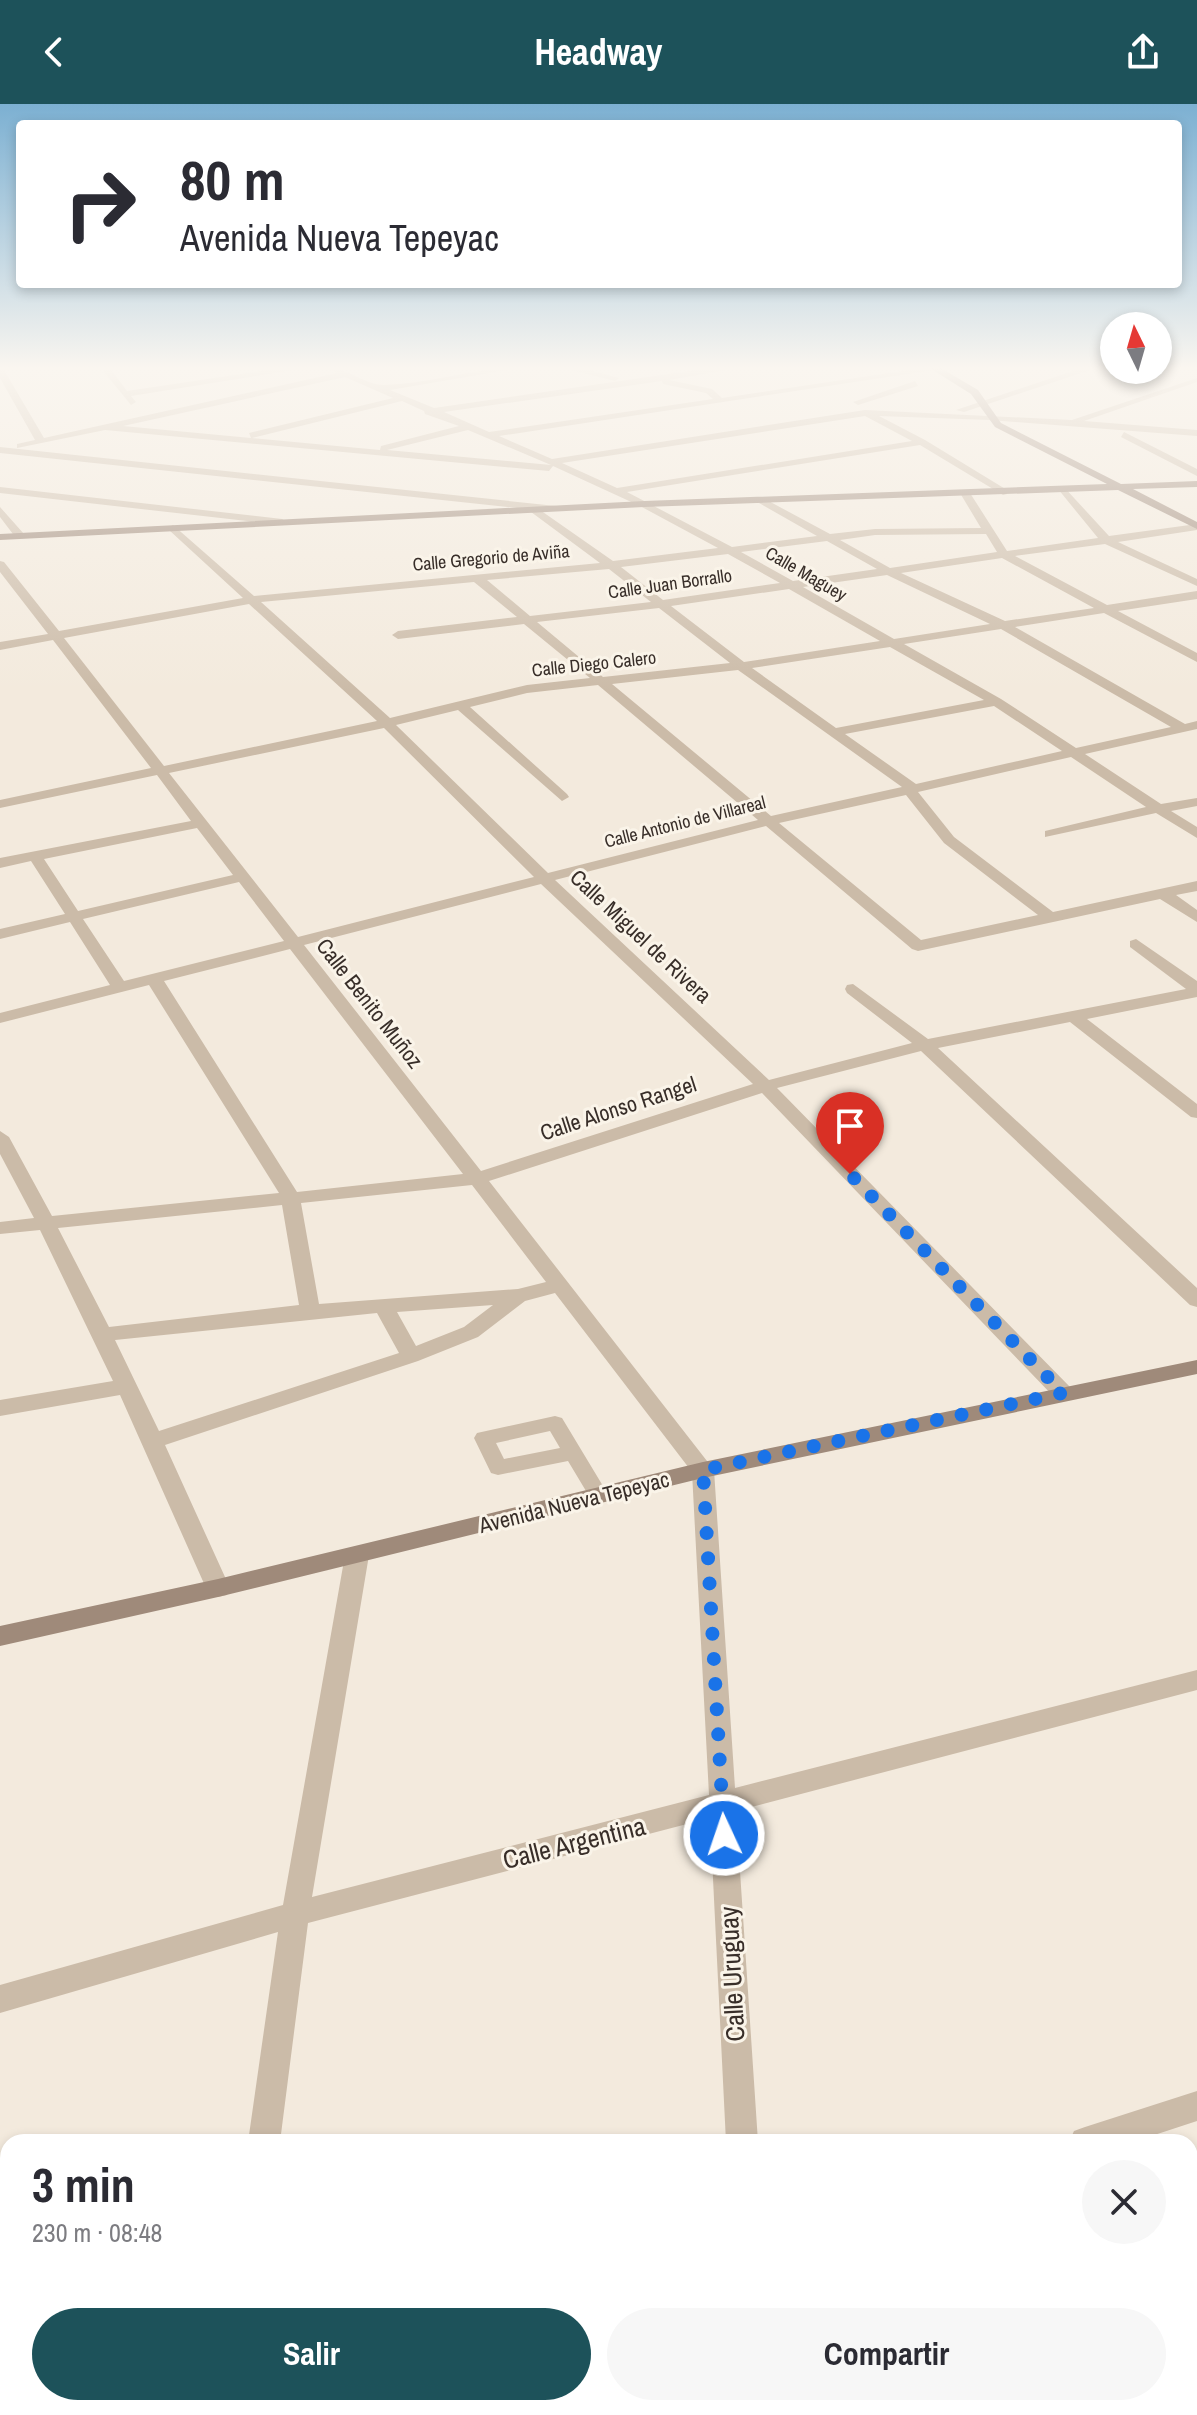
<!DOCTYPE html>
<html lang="es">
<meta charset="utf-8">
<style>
:root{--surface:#fff;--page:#f7f7f7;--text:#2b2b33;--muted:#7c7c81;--accent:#1d525a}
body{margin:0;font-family:"Archivo Narrow",sans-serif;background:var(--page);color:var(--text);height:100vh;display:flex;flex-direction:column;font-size:30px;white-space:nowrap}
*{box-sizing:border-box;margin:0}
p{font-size:26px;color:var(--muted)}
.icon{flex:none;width:44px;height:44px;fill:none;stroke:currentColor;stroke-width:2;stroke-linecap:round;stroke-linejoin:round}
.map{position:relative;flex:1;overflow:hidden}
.details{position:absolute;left:0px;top:2030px;width:1198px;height:282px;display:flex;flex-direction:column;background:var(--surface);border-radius:24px 24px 0 0;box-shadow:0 4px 12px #0003}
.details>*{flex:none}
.top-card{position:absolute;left:16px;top:16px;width:1166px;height:168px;border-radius:8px;box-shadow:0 4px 12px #0003;background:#fff;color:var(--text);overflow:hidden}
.needle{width:52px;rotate:355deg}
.tools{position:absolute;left:1100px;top:208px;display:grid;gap:16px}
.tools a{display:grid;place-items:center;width:72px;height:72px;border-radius:50%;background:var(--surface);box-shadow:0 4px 12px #0003;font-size:40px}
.pin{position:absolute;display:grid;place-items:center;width:68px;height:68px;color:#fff;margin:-82px -34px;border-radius:50% 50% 50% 0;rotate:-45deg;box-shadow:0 0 8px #0007}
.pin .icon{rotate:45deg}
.me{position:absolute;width:88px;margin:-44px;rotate:357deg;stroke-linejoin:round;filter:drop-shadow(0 0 6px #0008)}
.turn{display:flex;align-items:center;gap:28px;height:168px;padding:0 32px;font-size:36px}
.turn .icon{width:104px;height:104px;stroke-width:2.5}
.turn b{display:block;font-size:56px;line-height:68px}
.round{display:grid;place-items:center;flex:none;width:84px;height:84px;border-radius:42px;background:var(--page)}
.summary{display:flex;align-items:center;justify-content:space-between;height:136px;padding:0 32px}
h1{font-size:48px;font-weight:700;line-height:60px}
.action{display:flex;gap:16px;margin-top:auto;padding:16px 32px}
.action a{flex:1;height:92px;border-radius:48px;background:var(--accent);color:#fff;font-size:32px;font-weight:700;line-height:92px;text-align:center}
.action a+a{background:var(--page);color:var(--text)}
header{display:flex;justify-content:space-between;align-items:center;height:104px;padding:0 32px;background:var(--accent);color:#fff;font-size:36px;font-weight:700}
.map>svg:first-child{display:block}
</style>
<header><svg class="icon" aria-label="back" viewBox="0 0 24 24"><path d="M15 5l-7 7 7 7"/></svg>Headway<svg class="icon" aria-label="share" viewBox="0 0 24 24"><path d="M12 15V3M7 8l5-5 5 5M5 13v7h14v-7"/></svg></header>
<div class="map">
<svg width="1197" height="2311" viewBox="0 0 1197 2311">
<rect width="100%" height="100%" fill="#f3eadd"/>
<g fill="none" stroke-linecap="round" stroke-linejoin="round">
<path fill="#cbbba8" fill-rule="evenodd" d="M555 1312 562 1314 606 1387 609 1392 606 1397H592L568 1357 498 1371 491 1369 474 1334 477 1329ZM550 1327 560 1344 504 1355 496 1339Z"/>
<path fill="#cbbba8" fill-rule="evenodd" d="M0 263 4 266 44 334 337 269 326 263C347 263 364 281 384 281 431 280 477 263 525 263L390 286 434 304 717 263H743L669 276 712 285 722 294 929 263H954L499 332 552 355 865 306 1072 316 1197 274V278L1084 317 1197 326V332L990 316 879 312 925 336 1007 386V390L1003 391 920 341 627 388 732 443 817 432 759 399 758 397 763 394 830 430 875 425 981 424 960 389 965 386 970 389 1007 447 1098 434 1058 385 1063 382 1109 432 1197 420V426L1118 438 1197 475V482L1105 440 1015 452 1107 501 1197 487V495L1118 507 1197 549V558L1104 509 1015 523 1185 620 1197 617V625L1085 650 1161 700 1197 694V702L1171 707 1197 723V734L1156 709 1045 733V727L1146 703 1071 653 918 688 954 733 1053 808 1197 777V787L1176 791 1197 806V818L1160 795 918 847 912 845 766 722 555 776 769 976 912 939 847 889 845 885 847 881 853 880 928 935 1186 885 1130 843V837L1136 835 1197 877V893L1087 915 1197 1000V1014L1191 1013 1070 918 938 944 1197 1184V1203L1190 1201 921 947 777 984 1071 1284 1074 1289 1071 1294H1055L762 989 489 1077 714 1366 735 1684 1197 1566V1586L736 1707 758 2038H726L710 1714 308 1819 280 2038H248L278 1828 0 1909V1881L283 1801 345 1451 349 1445 357 1442 365 1445 369 1451 312 1793 709 1691 692 1368 555 1189 525 1197 478 1233 418 1257 165 1341 230 1484 227 1491 218 1493 209 1491 206 1484 120 1291 0 1312V1296L113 1277 40 1126 0 1130V1118L34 1114 0 1050V1027L9 1033 52 1112 279 1089 149 881 0 919V909L110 881 70 818 0 835V825L65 810 31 757 0 764V754L191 717 157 671 0 704V696L151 664 53 536 0 546V538L48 530 0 468V457L4 458 59 527 243 494 169 426 168 424 173 421 254 492 600 459 527 405 0 349V343L556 402 560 403V407L540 406 613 457 718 444 640 402 553 362 549 367 105 326 17 344V340L35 336 0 274ZM345 273 393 294 249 329 251 334 123 322ZM662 277 663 280 706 289 713 295 489 328 444 308ZM402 297 424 307 425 310 459 322 381 342 380 346 252 334ZM865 312 912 337 617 384 562 359ZM468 326 551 361 387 346ZM986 430 997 448 890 464 840 436 875 431ZM827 437 877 465 793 477 741 448ZM728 450 780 479 663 496 621 463ZM1002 454 1094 504 1005 517 901 469ZM609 465 651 498 530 512 487 476ZM887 471 990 520 894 535 803 483ZM474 478 517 513 398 527 392 531 398 535 524 520 590 574 527 581 390 614 261 498ZM789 485 880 537 744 558 671 502ZM249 500 377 617 164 662 64 534ZM659 504 730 559 603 573 537 518ZM1001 525 1171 623 1076 644 1001 595 904 540ZM890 543 984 596 836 624 752 564ZM738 566 902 683 771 712 612 580ZM598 581 758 716 548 769 396 621 458 606 562 697 569 693 567 690 470 603 527 589ZM994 602 1062 647 916 680 845 630ZM384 624 534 773 298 833 169 669ZM906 691 944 739 1038 811 921 836 779 719ZM197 724 233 771 78 807 44 755ZM239 778 284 837 124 877 83 815ZM541 780 753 980 481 1067 304 841ZM290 845 463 1070 297 1088 164 877ZM472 1081 546 1178 518 1185 319 1200 301 1099ZM282 1101 299 1201 109 1223 58 1124ZM493 1201 464 1223 416 1242 397 1208ZM377 1209 399 1249 159 1327 115 1236Z
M100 263H109L127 287 287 263H312L131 292 136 298 131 301Z
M559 263H578L619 274 615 277Z
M1085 263H1099L964 308 956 306Z
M915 277 918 282 858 301 853 298Z
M1124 328 1197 365V372L1121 333Z
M0 383 282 415 287 418 282 421 0 389Z
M0 403 24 430V434H16L0 413Z
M1197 1987V2017L1133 2038H1069L1074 2027 1085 2023Z
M211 2304H245V2311H211Z
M739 2304H773L774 2311H740Z"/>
<path fill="#9f8a7a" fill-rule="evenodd" d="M928 263H939L978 286 1001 319 1121 380 1197 377V383L1133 385 1197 418V425L1118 386 644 403 0 436V430L644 397 1107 380 995 323 971 290Z
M1197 1256V1270L703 1374 218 1493 0 1542V1522L218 1475 703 1358Z"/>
</g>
<linearGradient id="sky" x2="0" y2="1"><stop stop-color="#7cb0d2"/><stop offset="0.45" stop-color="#faf6f0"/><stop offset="1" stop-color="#faf6f0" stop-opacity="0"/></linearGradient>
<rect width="1197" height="587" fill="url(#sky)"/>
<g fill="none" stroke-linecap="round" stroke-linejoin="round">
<path stroke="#1a73e8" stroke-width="14" stroke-dasharray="0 25.2" d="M724 1731 703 1366 1063 1289 850 1070"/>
</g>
<g text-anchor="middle" stroke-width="6" stroke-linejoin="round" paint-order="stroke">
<g font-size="18" fill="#382e29" stroke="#faf4e9">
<text transform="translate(491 454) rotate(-5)" y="6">Calle Gregorio de Aviña</text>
<text transform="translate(806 470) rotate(30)" y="6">Calle Maguey</text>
<text transform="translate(670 480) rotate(-8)" y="6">Calle Juan Borrallo</text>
<text transform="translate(594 560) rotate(-6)" y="6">Calle Diego Calero</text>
<text transform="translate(685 718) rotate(-14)" y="6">Calle Antonio de Villareal</text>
</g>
<g font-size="22" fill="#382e29" stroke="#faf4e9">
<text transform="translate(641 832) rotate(43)" y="8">Calle Miguel de Rivera</text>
<text transform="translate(370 899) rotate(52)" y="8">Calle Benito Muñoz</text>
<text transform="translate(618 1004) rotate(-18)" y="8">Calle Alonso Rangel</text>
<text transform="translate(574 1398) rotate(-14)" y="8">Avenida Nueva Tepeyac</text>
</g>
<g font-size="26" fill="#382e29" stroke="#faf4e9">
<text transform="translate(574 1739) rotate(-14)" y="9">Calle Argentina</text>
<text transform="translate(732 1870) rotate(-93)" y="9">Calle Uruguay</text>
</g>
</g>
</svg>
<div class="tools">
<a><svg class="needle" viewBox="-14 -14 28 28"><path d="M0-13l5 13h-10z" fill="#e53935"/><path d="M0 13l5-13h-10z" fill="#7c7c81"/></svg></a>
</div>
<div class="pin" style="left:850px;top:1070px;background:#d93025"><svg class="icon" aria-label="arrive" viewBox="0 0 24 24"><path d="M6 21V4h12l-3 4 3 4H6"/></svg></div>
<svg class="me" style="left:724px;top:1731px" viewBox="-20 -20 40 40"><circle r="17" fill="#1a73e8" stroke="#fff" stroke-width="3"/><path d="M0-11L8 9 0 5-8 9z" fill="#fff"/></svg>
<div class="top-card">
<div class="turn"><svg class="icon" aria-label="right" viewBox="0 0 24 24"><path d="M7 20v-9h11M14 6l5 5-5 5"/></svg><div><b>80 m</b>Avenida Nueva Tepeyac</div></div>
</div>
<section class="details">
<div class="summary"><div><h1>3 min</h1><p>230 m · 08:48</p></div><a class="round"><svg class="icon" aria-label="close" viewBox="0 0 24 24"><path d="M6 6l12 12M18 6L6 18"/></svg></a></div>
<div class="action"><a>Salir</a><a>Compartir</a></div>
</section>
</div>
